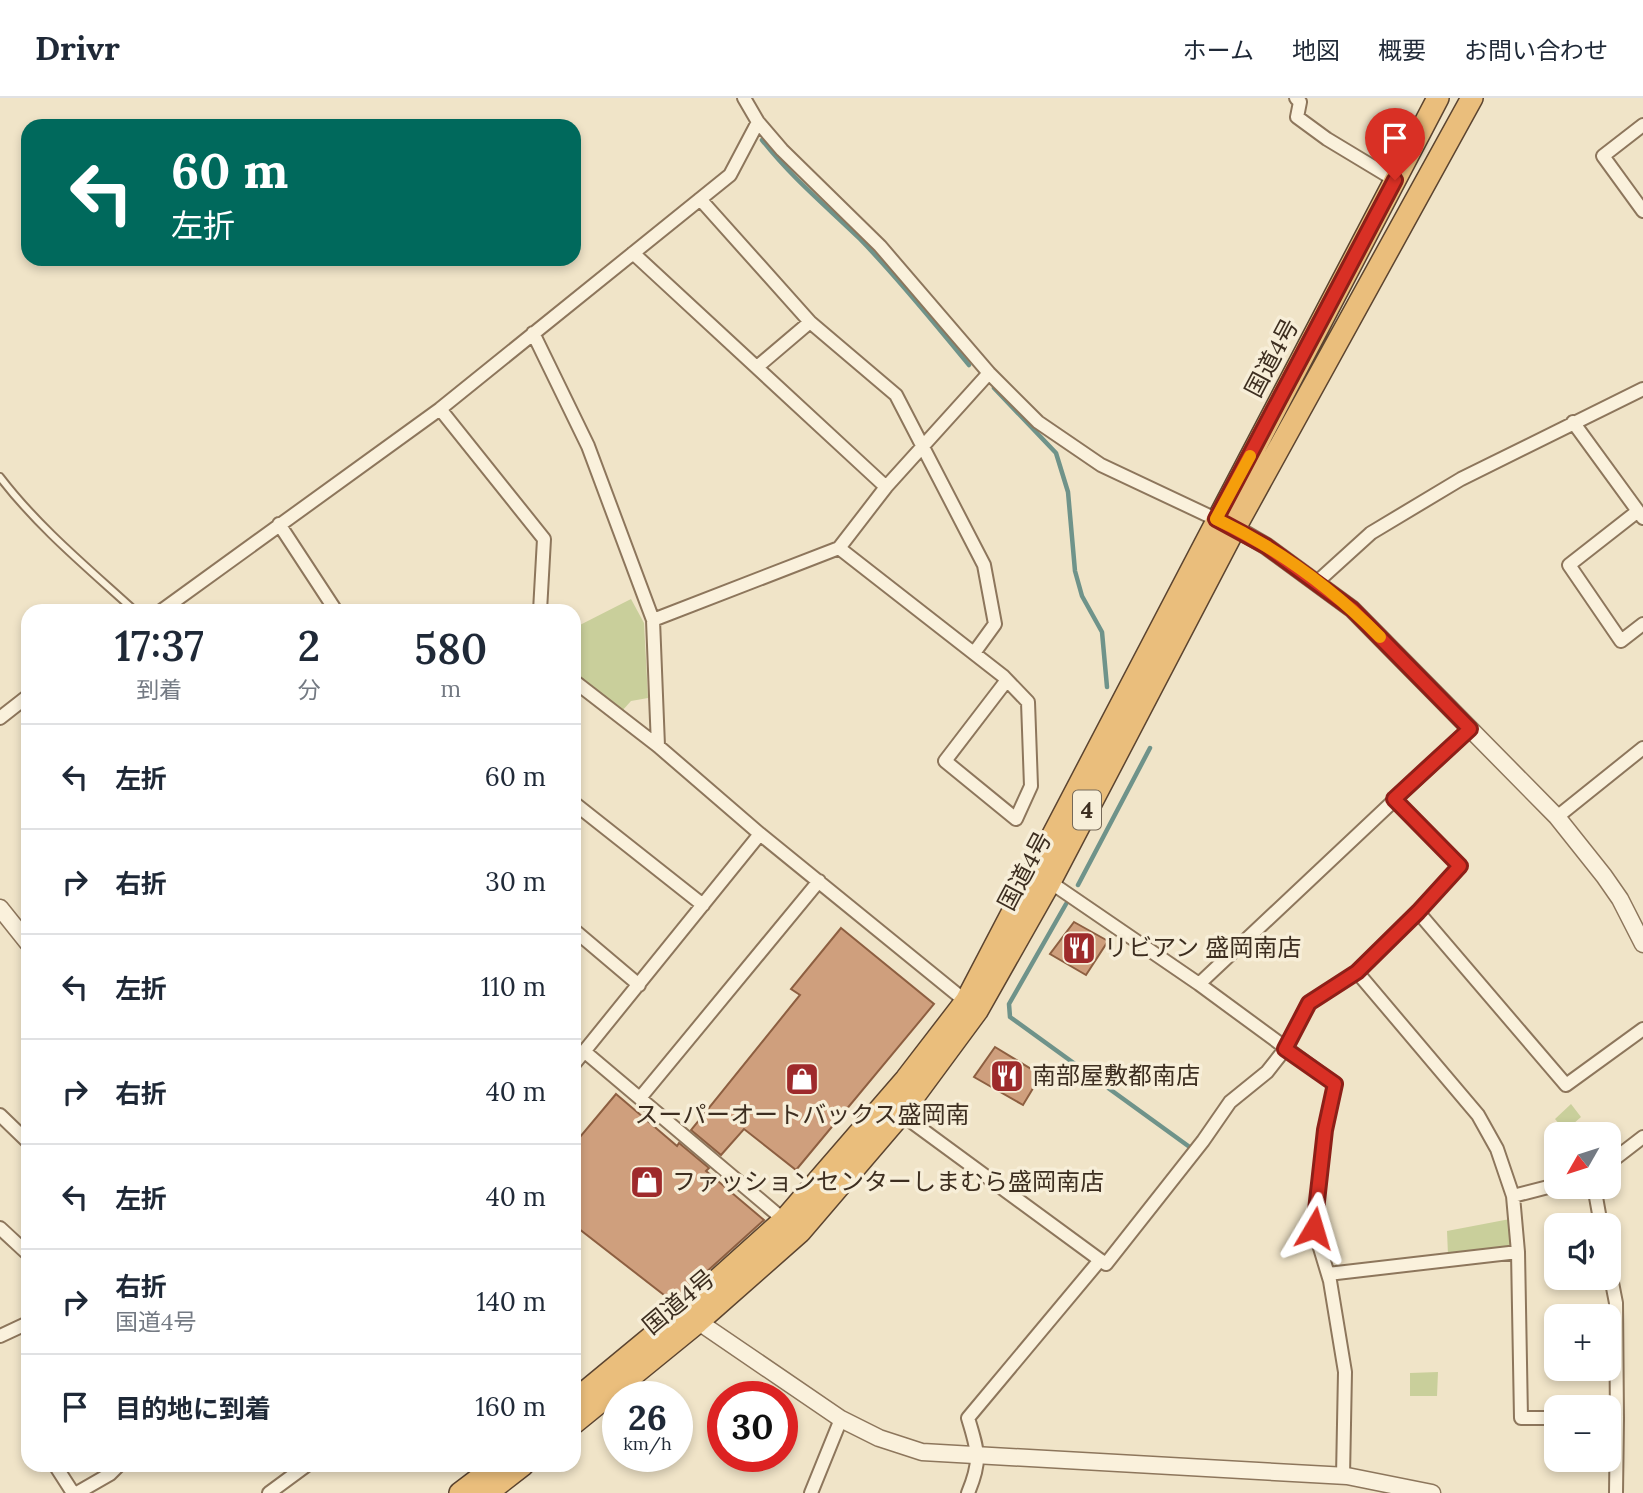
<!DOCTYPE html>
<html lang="ja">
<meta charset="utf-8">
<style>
:root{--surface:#fff;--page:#f2f2f3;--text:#1f2937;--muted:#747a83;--line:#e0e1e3}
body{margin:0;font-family:Lora,"Noto Sans JP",serif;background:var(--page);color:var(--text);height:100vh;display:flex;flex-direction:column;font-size:26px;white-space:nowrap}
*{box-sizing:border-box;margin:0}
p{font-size:23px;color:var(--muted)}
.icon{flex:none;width:38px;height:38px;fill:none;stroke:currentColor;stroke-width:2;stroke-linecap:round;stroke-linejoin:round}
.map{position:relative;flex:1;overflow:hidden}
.sheet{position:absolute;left:21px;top:506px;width:560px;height:868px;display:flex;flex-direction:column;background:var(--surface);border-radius:21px;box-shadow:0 4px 10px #0003}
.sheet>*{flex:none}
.top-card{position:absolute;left:21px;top:21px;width:560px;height:147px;border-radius:21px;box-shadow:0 4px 10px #0003;background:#00695c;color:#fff;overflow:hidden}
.needle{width:46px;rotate:231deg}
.fabs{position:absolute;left:1544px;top:1024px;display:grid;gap:14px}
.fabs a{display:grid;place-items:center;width:77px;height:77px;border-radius:14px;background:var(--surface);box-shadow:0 4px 10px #0003;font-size:35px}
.speed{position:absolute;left:602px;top:1283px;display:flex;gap:14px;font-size:35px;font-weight:700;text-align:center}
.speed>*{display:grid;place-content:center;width:91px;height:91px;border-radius:50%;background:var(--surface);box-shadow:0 4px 10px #0003;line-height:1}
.speed small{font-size:18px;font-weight:400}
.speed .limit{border:10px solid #d22;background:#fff;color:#111}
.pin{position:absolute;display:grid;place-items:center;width:60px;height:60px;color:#fff;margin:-72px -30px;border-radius:50% 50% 50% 0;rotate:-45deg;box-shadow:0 0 7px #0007}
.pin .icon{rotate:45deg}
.me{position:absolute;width:77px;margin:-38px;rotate:7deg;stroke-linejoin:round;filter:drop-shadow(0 0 5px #0008)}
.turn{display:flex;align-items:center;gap:24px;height:147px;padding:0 35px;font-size:32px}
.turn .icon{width:91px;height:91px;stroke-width:2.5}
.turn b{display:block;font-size:49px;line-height:60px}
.eta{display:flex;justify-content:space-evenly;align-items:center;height:119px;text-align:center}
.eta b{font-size:42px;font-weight:600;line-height:49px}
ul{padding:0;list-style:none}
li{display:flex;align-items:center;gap:21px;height:105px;padding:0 35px;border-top:2px solid var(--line)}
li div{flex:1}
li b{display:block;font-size:26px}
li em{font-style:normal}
header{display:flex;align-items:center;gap:42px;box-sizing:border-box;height:98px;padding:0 35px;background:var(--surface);border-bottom:2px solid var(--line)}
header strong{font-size:33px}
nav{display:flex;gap:38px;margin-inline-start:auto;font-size:24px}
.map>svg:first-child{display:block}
</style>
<header>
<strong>Drivr</strong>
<nav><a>ホーム</a><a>地図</a><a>概要</a><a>お問い合わせ</a></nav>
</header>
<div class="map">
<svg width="1643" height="1395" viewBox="0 0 1643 1395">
<rect width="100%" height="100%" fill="#f0e4c8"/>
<path fill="#c9cf9b" d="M631 501 644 525 648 600 631 603 622 613 574 575V530Z
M1571 1006 1581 1019 1565 1033 1555 1021Z
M1510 1121 1511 1149 1448 1157 1447 1133Z
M1438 1274 1437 1298H1410V1275Z"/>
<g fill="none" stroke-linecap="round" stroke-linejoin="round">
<path stroke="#6f938a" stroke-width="4.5" d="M762 42C792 80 826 108 860 141 899 181 934 225 969 267
M994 290 1056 355 1068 394 1075 473 1082 498 1102 534 1107 589
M1078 787 1150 650
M1066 806 1009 906 1010 919 1191 1050"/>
</g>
<path fill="#cf9f7d" stroke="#8d5f41" stroke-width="2" d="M1074 824 1108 843 1086 877 1050 856Z
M841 830 934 906 796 1072 744 1031 721 1057 691 1032 800 897 791 891Z
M995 949 1041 977 1023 1007 974 979Z
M616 996 677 1048 679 1045 709 1070 706 1073 764 1122 673 1204 574 1127V1046Z"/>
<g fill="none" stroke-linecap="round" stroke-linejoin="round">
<g stroke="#8d765c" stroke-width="10">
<path id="service" d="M0 379C39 430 88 470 135 513"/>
</g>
<g stroke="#8d765c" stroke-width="16">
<path id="minor" d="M744 0 758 24 782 52 880 148 989 275 1038 324 1101 367 1222 424
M1296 0 1300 4 1297 19 1327 41 1395 82
M1643 27 1603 58 1643 113
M700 101 810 224 896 297 984 467 995 526 974 555
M633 155 886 389
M533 235 588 348 653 522 658 648
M757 269 810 224
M440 311 544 441 540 513
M1573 324 1643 420
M1638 413 1569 467 1621 543 1643 526
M279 426 336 513
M839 450 1003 578 1028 604 1031 688 1016 721 945 663 1007 582
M1317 484 1371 435 1461 381 1643 291
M161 513 440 311 730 77 758 24
M653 522 839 450 886 389 989 275
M574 583 658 648 760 736 969 906
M0 620 28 598
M574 705 703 807
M1557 719 1643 650
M1050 784 1199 886 1335 986 1325 1032 1314 1130 1330 1183 1345 1274 1343 1378
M1418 814 1566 987 1643 931
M574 832 639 887
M1357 874 1478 1017 1497 1051 1513 1098 1518 1154 1521 1320H1556
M1199 886 1470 631
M585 954 784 1122
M574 966 760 736
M640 1000 819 783
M901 1016 1100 1162 968 1320C978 1354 982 1361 968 1395
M0 1017 28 1044
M1608 1066 1643 1039
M1594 1088 1601 1127
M1513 1098 1556 1087
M0 1130 28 1156
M1100 1162 1106 1166 1203 1043 1230 1004 1267 974 1285 951 1309 905 1357 874 1418 814 1460 768 1394 701
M1608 1164 1616 1205 1617 1321
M1328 1176 1518 1154
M0 1238 28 1225
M1608 1321H1617L1616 1395
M55 1367 73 1395
M77 1395 110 1376 119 1367
M269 1395 307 1367
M811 1395 841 1321"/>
</g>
<g stroke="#8d765c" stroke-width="19">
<path id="tertiary" d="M1235 430 1266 448 1352 511 1557 719 1604 778 1620 801 1643 846
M0 810 28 845
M690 1218 841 1321 879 1340 922 1354 1347 1378 1432 1395"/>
</g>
<g stroke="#5b4430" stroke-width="24">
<path id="trunk" d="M574 1303 678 1217 784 1122 906 981 966 903 1438 0
M574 1325 698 1224 800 1134 901 1016 977 913 1050 784 1235 430 1472 0
M460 1395 497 1367
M487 1395 523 1367"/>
</g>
<use href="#service" stroke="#faf1dc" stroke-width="6"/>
<use href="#minor" stroke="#faf1dc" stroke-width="12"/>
<use href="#tertiary" stroke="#faf1dc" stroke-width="16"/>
<use href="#trunk" stroke="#eabe7c" stroke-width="21"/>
</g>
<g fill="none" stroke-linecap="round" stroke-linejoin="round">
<g stroke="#8d1f18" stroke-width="18">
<path id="route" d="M1314 1130 1325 1032 1335 986 1285 951 1309 905 1357 874 1418 814 1460 768 1394 701 1470 631 1352 511 1266 448 1216 421 1395 82"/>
</g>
<use href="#route" stroke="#d93025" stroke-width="12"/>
<path stroke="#f59e0b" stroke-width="12" d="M1250 358 1216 421C1277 450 1334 492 1380 539"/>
</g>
<defs>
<g id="restaurant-square" transform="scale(1.75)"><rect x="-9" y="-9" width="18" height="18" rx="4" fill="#9e2a2b" stroke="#f7eed8"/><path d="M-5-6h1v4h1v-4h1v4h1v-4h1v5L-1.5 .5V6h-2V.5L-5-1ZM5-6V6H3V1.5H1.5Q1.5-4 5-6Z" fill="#fff"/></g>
<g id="shop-square" transform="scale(1.75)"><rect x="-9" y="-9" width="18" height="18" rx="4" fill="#9e2a2b" stroke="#f7eed8"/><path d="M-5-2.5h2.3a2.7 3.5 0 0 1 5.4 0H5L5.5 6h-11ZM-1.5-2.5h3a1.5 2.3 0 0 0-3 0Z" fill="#fff"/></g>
</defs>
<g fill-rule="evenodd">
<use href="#restaurant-square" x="1079" y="850"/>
<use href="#restaurant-square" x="1007" y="978"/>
<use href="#shop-square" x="802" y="981"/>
<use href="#shop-square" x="647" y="1084"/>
</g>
<g text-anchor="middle" stroke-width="7" stroke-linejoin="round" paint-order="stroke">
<rect fill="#f7eed8" stroke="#756857" stroke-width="2" x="1073" y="692.5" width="28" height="39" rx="5"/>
<g font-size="23" font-weight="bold" fill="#3d2e20">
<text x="1087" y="720">4</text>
</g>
<g font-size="24" fill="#3d2e20" stroke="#f7eed8">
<text transform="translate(1272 260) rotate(-62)" y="8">国道4号</text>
<text transform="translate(1025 773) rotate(-62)" y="8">国道4号</text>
<text transform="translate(679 1204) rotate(-40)" y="8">国道4号</text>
</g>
<g font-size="24" fill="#3d2e20" stroke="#f7eed8" text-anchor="start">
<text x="1104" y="858">リビアン 盛岡南店</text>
<text x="1032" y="986">南部屋敷都南店</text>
<text x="802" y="1025" text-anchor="middle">スーパーオートバックス盛岡南</text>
<text x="672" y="1092">ファッションセンターしまむら盛岡南店</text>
</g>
</g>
</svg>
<div class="fabs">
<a><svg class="needle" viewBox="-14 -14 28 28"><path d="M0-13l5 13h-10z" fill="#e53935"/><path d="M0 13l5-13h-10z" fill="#747a83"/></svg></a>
<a><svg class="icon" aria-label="sound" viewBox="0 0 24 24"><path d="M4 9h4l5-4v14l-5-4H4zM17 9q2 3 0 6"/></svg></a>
<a>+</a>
<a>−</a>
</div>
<div class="speed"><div>26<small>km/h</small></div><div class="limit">30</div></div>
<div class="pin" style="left:1395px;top:82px;background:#d93025"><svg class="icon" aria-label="arrive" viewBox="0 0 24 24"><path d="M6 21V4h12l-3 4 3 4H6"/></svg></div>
<svg class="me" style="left:1314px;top:1130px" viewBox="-20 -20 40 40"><path d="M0-17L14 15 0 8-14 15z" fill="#d93025" stroke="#fff" stroke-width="4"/></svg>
<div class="top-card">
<div class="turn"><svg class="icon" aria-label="left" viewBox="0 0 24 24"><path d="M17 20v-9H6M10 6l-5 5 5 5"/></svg><div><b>60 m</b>左折</div></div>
</div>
<section class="sheet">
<div class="eta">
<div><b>17:37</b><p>到着</p></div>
<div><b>2</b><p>分</p></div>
<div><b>580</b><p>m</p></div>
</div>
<ul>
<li><svg class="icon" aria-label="left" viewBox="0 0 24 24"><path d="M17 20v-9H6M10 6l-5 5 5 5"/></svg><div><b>左折</b></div><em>60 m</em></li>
<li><svg class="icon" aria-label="right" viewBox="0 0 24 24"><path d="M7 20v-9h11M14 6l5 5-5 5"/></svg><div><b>右折</b></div><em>30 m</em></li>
<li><svg class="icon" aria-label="left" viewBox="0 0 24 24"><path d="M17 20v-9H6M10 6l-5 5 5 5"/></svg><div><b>左折</b></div><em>110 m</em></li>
<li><svg class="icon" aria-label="right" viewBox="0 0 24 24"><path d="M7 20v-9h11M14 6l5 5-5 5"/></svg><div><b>右折</b></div><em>40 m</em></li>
<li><svg class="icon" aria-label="left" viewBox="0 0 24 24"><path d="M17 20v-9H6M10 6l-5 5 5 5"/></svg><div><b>左折</b></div><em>40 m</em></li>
<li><svg class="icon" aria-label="right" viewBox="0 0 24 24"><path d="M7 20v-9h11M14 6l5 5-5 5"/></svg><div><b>右折</b><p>国道4号</p></div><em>140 m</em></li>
<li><svg class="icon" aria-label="arrive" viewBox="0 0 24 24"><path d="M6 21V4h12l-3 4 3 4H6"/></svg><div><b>目的地に到着</b></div><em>160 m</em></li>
</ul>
</section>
</div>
